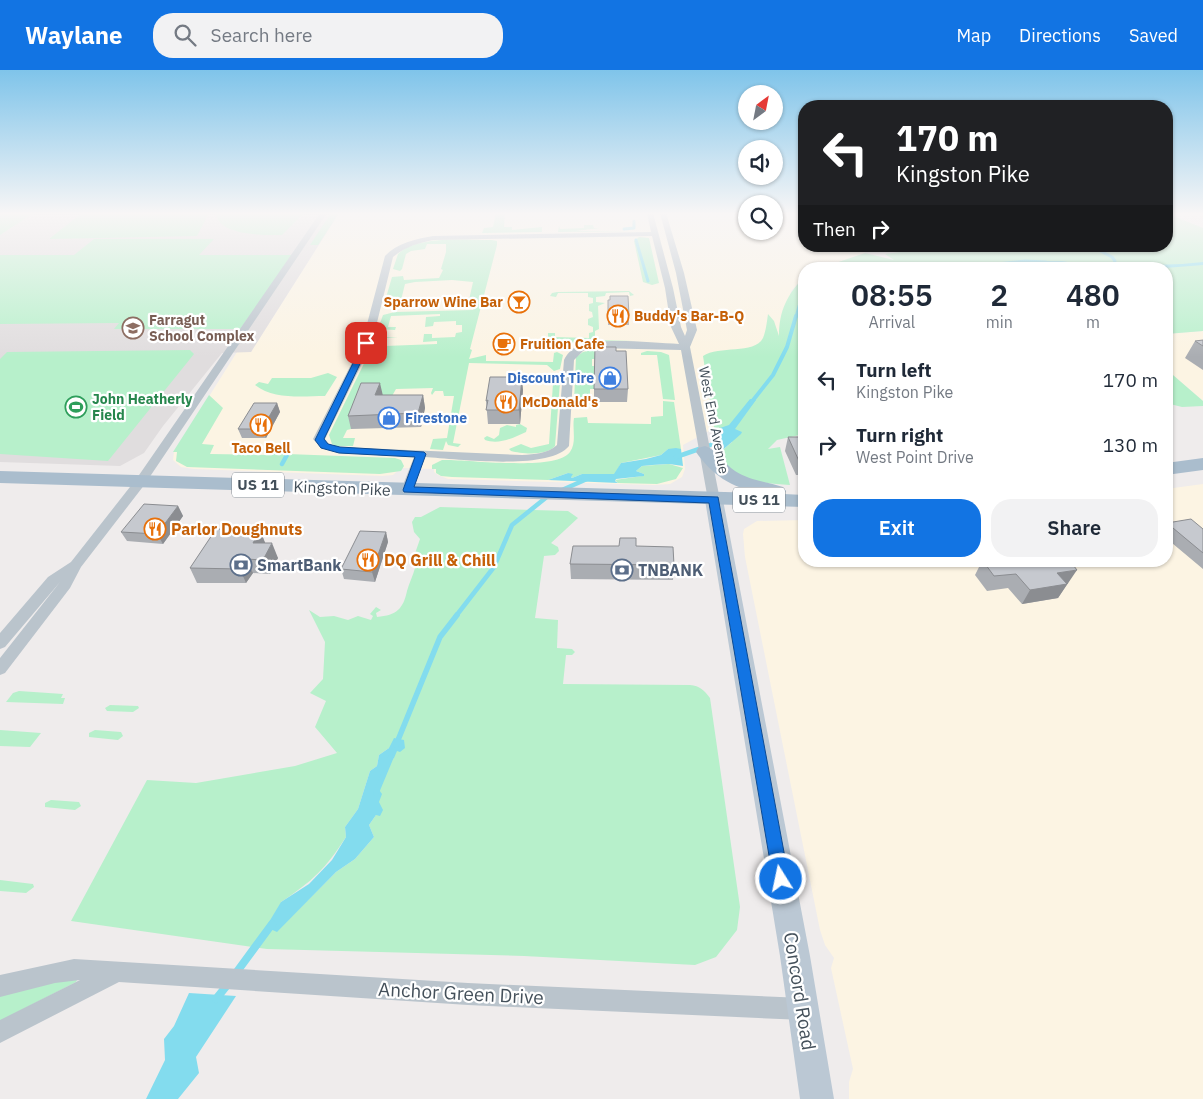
<!DOCTYPE html>
<style>
:root{--surface:#fff;--page:#f2f2f3;--text:#1f2937;--muted:#747a83;--accent:#1274e3}
body{margin:0;font-family:"IBM Plex Sans",sans-serif;background:var(--page);color:var(--text);height:100vh;display:flex;flex-direction:column;font-size:19px;white-space:nowrap}
*{box-sizing:border-box;margin:0}
p{font-size:16px;color:var(--muted)}
.icon{flex:none;width:28px;height:28px;fill:none;stroke:currentColor;stroke-width:2;stroke-linecap:round;stroke-linejoin:round}
.map{position:relative;flex:1;overflow:hidden}
.sheet{position:absolute;left:798px;top:192px;width:375px;height:305px;display:flex;flex-direction:column;background:var(--surface);border-radius:20px;box-shadow:0 1px 4px #0004}
.sheet>*{flex:none}
.hud{position:absolute;left:798px;top:30px;width:375px;height:152px;border-radius:20px;box-shadow:0 1px 4px #0004;background:#202124;color:#fff;overflow:hidden}
.needle{width:32px;rotate:32deg}
.fabs{position:absolute;left:738px;top:15px;display:grid;gap:10px}
.fabs a{display:grid;place-items:center;width:45px;height:45px;border-radius:50%;background:var(--surface);box-shadow:0 1px 4px #0004;font-size:25px}
.pin{position:absolute;display:grid;place-items:center;width:42px;height:42px;color:#fff;margin:-21px;border-radius:10px;box-shadow:0 2px 8px #0006}
.me{position:absolute;width:55px;margin:-28px;rotate:350deg;stroke-linejoin:round;filter:drop-shadow(0 0 4px #0008)}
.turn{display:flex;align-items:center;gap:18px;height:105px;padding:0 15px;font-size:22px}
.turn .icon{width:65px;height:65px;stroke-width:2.5}
.turn b{display:block;font-size:35px;line-height:42px}
.then{display:flex;align-items:center;height:48px;padding:0 15px;background:#0003;gap:10px;font-size:19px}
.eta{display:flex;justify-content:space-evenly;align-items:center;height:85px;text-align:center}
.eta b{font-size:30px;font-weight:600;line-height:35px}
.cta{display:flex;gap:10px;margin-top:auto;padding:10px 15px}
.cta a{flex:1;height:58px;border-radius:20px;background:var(--accent);color:#fff;font-size:20px;font-weight:600;line-height:58px;text-align:center}
.cta a+a{background:var(--page);color:var(--text)}
ul{padding:0;list-style:none}
li{display:flex;align-items:center;gap:15px;height:65px;padding:0 15px}
li div{flex:1}
li b{display:block;font-size:19px}
li em{font-style:normal}
header{display:flex;align-items:center;gap:30px;box-sizing:border-box;height:70px;padding:0 25px;background:var(--accent);color:#fff}
header strong{font-size:24px}
nav{display:flex;gap:28px;margin-inline-start:auto;font-size:18px}
.search{width:350px;height:45px;background:var(--page);display:flex;align-items:center;gap:12px;box-sizing:border-box;padding:0 18px;border-radius:20px;color:var(--muted);font-size:19px}
.map>svg:first-child{display:block}
</style>
<header>
<strong>Waylane</strong>
<div class="search"><svg class="icon" aria-label="search" viewBox="0 0 24 24"><circle cx="10" cy="10" r="6"/><path d="M15 15l6 6"/></svg>Search here</div>
<nav><a>Map</a><a>Directions</a><a>Saved</a></nav>
</header>
<div class="map">
<svg width="1203" height="1029" viewBox="0 0 1203 1029">
<rect width="100%" height="100%" fill="#efecec"/>
<path fill="#fcf4e3" d="M339 143H746V161H774V143H804V176H866L865 183 818 199H804V207L791 221 780 268 718 356 683 375 685 399 682 407 670 414 654 415 448 409 438 405 434 402V399L401 398 393 405 382 406 194 399 181 397 173 390 174 382 237 282H251Z
M1203 261V331L1166 299V264Z
M1203 414V1029H849V1012L853 999 831 898 834 888 825 875 820 860 745 487 743 464 744 459 757 451 804 450V491H1166V419Z"/>
<path fill="#e0ddde" d="M34 143H339L251 282 222 283 163 356 144 383 120 396 0 392V165Z"/>
<path fill="#b7f0cb" fill-rule="evenodd" d="M0 143H34L0 165Z
M82 143H209L197 166 49 169Z
M216 143H304L282 165C264 165 218 166 216 143Z
M331 143H339L318 175H310Z
M496 143H505L504 157H512V160L542 157V162L482 163 484 158 493 157Z
M1166 143 1203 158V261L1166 264V199H818L865 183 894 190 885 184 946 176H1166Z
M584 155H593L594 158H600L575 161H631L558 162 559 156 560 159 584 158Z
M639 167 649 168 659 213 652 215 643 212 634 171Z
M94 169H214L199 185H293L240 259H114L119 253 0 254V185H74Z
M492 170 497 171V175L470 279 472 280 469 289 486 285V291L553 292 554 283 557 282 563 285 560 299 554 301 547 295 469 293 453 373 461 374 458 377 448 375 446 371 443 380 430 379 433 369 447 368 454 326H444L443 321H435L432 325 431 323 433 318 396 319 392 326H364L351 359 347 360 343 368H355L353 376H336L332 374 329 365 376 269 381 267H398L386 268 385 276 437 274V271L423 272 424 264H432V268L455 267 456 263 462 262V255H456V251L434 252 433 256 425 257 426 247 440 246V244L391 246 388 257H396L395 260 378 259 383 245 395 242 473 240 474 234 469 230 473 212 452 210 415 212 405 214 400 234 409 235C401 236 391 237 385 231L392 207 403 206 404 210 439 208 443 200 441 199 446 182V174H427L425 179 411 181 406 184 402 199 400 201 393 199 398 184C416 165 467 170 492 170Z
M804 207V364L777 370 768 379 780 377 790 415C764 413 729 412 718 384L732 372 718 357 715 364 703 286C719 275 754 285 763 268 766 261 767 251 768 244L774 251 779 266C779 241 787 225 804 207Z
M629 221 634 225 630 226 629 222 606 223 605 226 596 227V232L605 233 598 236 599 259 595 261V270L633 271 557 273 548 270V263H555V267L589 268V263L593 262V257L588 255V249L593 247 592 242 589 241V234L593 233V228L588 227V223H558L556 227 550 226 552 223 557 222Z
M596 279 602 289H592V296H595L594 319H590V327H587V332H574L576 287 583 282Z
M190 280 194 284 108 391 0 384V289L7 282Z
M647 281 661 282 669 285 675 330 663 329 657 285H641V283Z
M1166 299 1203 331V336L1182 337 1166 333Z
M328 303 337 307 325 326C303 326 274 330 255 315L259 312 268 314 272 308H311Z
M546 308H556L560 312 555 376C547 386 522 384 511 381L509 379 521 374 531 378 549 374 553 313 551 310H544Z
M209 325 223 338 202 374 214 375 210 384 268 385 272 380 275 379 287 384 395 388 401 390 404 396 401 401 380 404 187 397 176 391 177 382H173Z
M663 331 674 332 681 379H668L661 385 621 393 615 404H582L572 408 568 403 548 410 452 407 441 406 436 403V399H432V395L442 390C467 389 556 402 570 382 577 372 572 359 574 348L587 347 588 353 651 354V347L663 346Z
M520 354 527 358 526 362C513 368 499 375 485 370L484 368 487 366 494 369 499 365 500 358 507 355 516 357V355Z
M669 394 683 398 676 409 657 414 618 413 615 410 642 406 644 404 636 401 642 396Z
M440 437 568 441 578 448 551 473 558 477 559 481 555 485 544 486 535 548 558 550 557 578 572 579 575 582 572 585H566L563 614 690 615C700 616 704 620 710 628L740 837 737 860 716 887 695 895 524 886 267 879 71 851 147 710 196 713 295 696 337 683 315 657 326 631 310 623 323 609 325 572 309 540 320 547 334 546 348 550 358 546 371 550 373 546 370 544 376 537 381 540 376 543 377 547C397 545 403 539 407 521 409 513 413 506 415 498L411 495 420 469 414 462 412 452 415 447H421ZM389 678 394 688 385 697 377 717 379 732 376 745 369 755 374 767 355 789 336 802 277 861 281 832C313 811 326 798 346 767L345 757 358 739 370 701 377 696 379 685Z
M19 621 63 624 61 628H65L63 634 6 632 13 623Z
M110 635 138 636 139 638 133 642 107 641 105 638Z
M0 660 41 663 30 677 0 676Z
M95 660 121 662 123 666 118 670 89 667V663Z
M51 730 79 732 81 736 75 740 45 737V733Z
M0 810 33 814 34 817 26 823 0 821Z
M77 910 76 912 0 951V925L55 911Z"/>
<path fill="#83dcee" d="M1040 191H1062L1098 197 1182 194 1203 192V195L1152 199H1089L1042 194Z
M750 329 756 330 735 359 742 362 741 364 718 384 715 364 720 358 729 355Z
M676 378 681 379 683 396 669 394 652 395 642 396 636 401 644 404V406L616 409 615 411 618 413 548 410 568 403 573 404 571 407 572 408 582 404H614L621 393 646 389 661 385 668 379Z
M394 668 404 670 405 678 400 682 397 681 394 688 385 697 377 717 382 724 379 732 383 740 380 746 376 745 369 755 374 767 355 789 336 802 277 862 266 857 281 832 309 814 332 790 346 767 345 757 358 739 370 701 377 696 379 685 389 678Z
M189 923 236 926 196 987 199 1003 178 1029H146L165 990 164 969 174 956Z"/>
<g fill="none" stroke-linecap="round" stroke-linejoin="round">
<path stroke="#83dcee" stroke-width="3" d="M624 159 634 158V151
M636 170 648 211
M1091 176 1112 187 1115 191 1112 199
M950 199 1025 191 1046 192
M796 247 799 236 804 233"/>
<path stroke="#83dcee" stroke-width="4" d="M750 334 773 305 787 277 796 246
M699 379 722 371"/>
<path stroke="#83dcee" stroke-width="4.5" d="M676 387 702 378
M282 394 287 385
M562 420 587 409
M456 546 494 497 512 455 548 426"/>
<path stroke="#83dcee" stroke-width="5.5" d="M396 675 440 567 457 545
M376 723 391 687"/>
<path stroke="#83dcee" stroke-width="8" d="M236 903 272 854
M216 929 228 914"/>
<path fill="#bac4cc" fill-rule="evenodd" d="M320 143H327L145 414 81 497 70 518 5 603 0 605V588L60 512 5 577 0 579V563L48 507 71 492 137 408Z
M647 143H653L673 218 681 257 685 266 687 260 676 203 660 143H666L684 203 697 260 690 277 720 430 718 433H710L708 430 681 280 595 278 583 281 574 290 569 376C549 401 457 389 425 387L413 420 407 424 401 420 414 387 339 383 321 378 313 369 362 273 385 186C397 173 416 169 433 166L651 162ZM652 166 665 218 671 257 679 274C653 273 600 267 578 276 571 279 567 284 564 290L557 375C547 384 535 384 522 385L340 377 329 374 325 369 372 273 393 187C405 177 418 173 433 170Z
M74 889 468 913 804 928 812 931 815 939 812 947 804 950 468 935 119 912 0 973V950L80 910 55 913 0 927V905Z"/>
<path fill="#bbc8d4" fill-rule="evenodd" d="M714 424 720 426 723 430 810 886 834 1029H800L780 886 705 430 708 426Z"/>
<path fill="#aabdcd" fill-rule="evenodd" d="M705 376C717 379 724 394 735 401 749 410 766 412 783 417L786 421 784 424 804 425V437L0 413V401L759 423C731 417 712 405 696 382L698 378Z
M1203 388V400L1166 405V393Z"/>
</g>
<path fill="#aaadb2" d="M608 230 629 246V255H608Z
M1203 270V300L1185 288 1195 271Z
M616 281 628 319 627 332H594V319Z
M523 320 520 354H488L486 331Z
M382 325H423L425 338 421 357 351 359 348 346Z
M277 333 280 342 266 368H242L238 359Z
M788 367H804V405H796L785 381Z
M178 436 183 446 163 474 127 471 121 462Z
M1166 453H1167L1203 459V499L1166 468Z
M260 460 265 473 278 488 270 504 253 503 246 513H197L190 498Z
M386 462 388 472 375 512 344 509 341 499Z
M636 476 674 495 673 510 571 509 570 494Z
M982 491H1070L1068 514H1067L1058 528 1022 534 1008 518 987 521 975 505Z"/>
<path fill="#8b8d91" d="M522 307 523 320 520 354 519 340Z
M380 313 383 326 375 325Z
M423 325 425 338 421 357 418 343Z
M277 333 280 342 266 368 262 359Z
M178 436 183 446 163 474 157 464Z
M260 460 266 475 253 473Z
M386 462 388 472 375 512 372 502Z
M272 473 278 488 270 504 263 490Z
M246 489 253 503 246 513 240 499Z
M1077 500 1058 528 1022 534 1030 520 1057 503Z"/>
<path fill="#c6c9cf" stroke="#8b8d91" d="M610 226H628L629 246H608V230H610Z
M1203 270V276L1195 271Z
M595 277H616V281H626L628 319H594Z
M490 307H522L519 340H486L488 330 486 331Z
M361 313H380L375 325H423L418 343 348 346Z
M254 333H277L262 359H238Z
M788 367H804V391H799Z
M144 434 178 436 157 464 121 462Z
M1191 449 1203 459V483L1167 453Z
M216 459 260 460 253 473H272L263 490 246 489 240 499 190 498Z
M360 461 386 462 372 502 341 499Z
M620 468H636V476L673 477 674 495 570 494 573 476H619Z
M983 491H1070L1077 500 1057 503 1067 514 1030 520 1016 504 994 506Z"/>
<linearGradient id="sky" x2="0" y2="1"><stop stop-color="#7fc4ea"/><stop offset="0.5" stop-color="#f8f6f6"/><stop offset="1" stop-color="#f8f6f6" stop-opacity="0"/></linearGradient>
<rect width="1203" height="287" fill="url(#sky)"/>
<path fill="#1274e3" stroke="#0c4b94" d="M366 270 370 273 324 369 328 374 340 377 424 382 426 384 414 417 718 427 789 809 787 815 781 817 776 815 773 809 709 433 404 422 403 420 415 387 339 383 321 378 315 370 363 273Z"/>
<defs>
<g id="bar-ring" transform="scale(1.125)"><circle r="9.5" fill="#fff" stroke="#e8710a" stroke-width="1.5"/><path d="M-6-5H6L.8 .8V4.5H3.5V6h-7V4.5H-.8V.8Z" fill="#e8710a"/></g>
<g id="restaurant-ring" transform="scale(1.125)"><circle r="9.5" fill="#fff" stroke="#e8710a" stroke-width="1.5"/><path d="M-5-6h1v4h1v-4h1v4h1v-4h1v5L-1.5 .5V6h-2V.5L-5-1ZM5-6V6H3V1.5H1.5Q1.5-4 5-6Z" fill="#e8710a"/></g>
<g id="school-ring" transform="scale(1.125)"><circle r="9.5" fill="#fff" stroke="#8d6e63" stroke-width="1.5"/><path d="M0-5L7-2L0 1L-7-2ZM-4 1L0 2.5L4 1V4Q0 6-4 4Z" fill="#8d6e63"/></g>
<g id="cafe-ring" transform="scale(1.125)"><circle r="9.5" fill="#fff" stroke="#e8710a" stroke-width="1.5"/><path d="M-5.5-4.5H6V0H3Q3 3.5 0 3.5H-2.5Q-5.5 3.5-5.5 0ZM3-3.2v2h1.7v-2ZM-6 4.5H4V6H-6Z" fill="#e8710a"/></g>
<g id="shop-ring" transform="scale(1.125)"><circle r="9.5" fill="#fff" stroke="#3f7fe0" stroke-width="1.5"/><path d="M-5-2.5h2.3a2.7 3.5 0 0 1 5.4 0H5L5.5 6h-11ZM-1.5-2.5h3a1.5 2.3 0 0 0-3 0Z" fill="#3f7fe0"/></g>
<g id="stadium-ring" transform="scale(1.125)"><circle r="9.5" fill="#fff" stroke="#2e9e5b" stroke-width="1.5"/><path d="M0-5a6.5 5 0 1 0 0 10a6.5 5 0 1 0 0-10ZM-3.5-1.8h7v3.6h-7Z" fill="#2e9e5b"/></g>
<g id="bank-ring" transform="scale(1.125)"><circle r="9.5" fill="#fff" stroke="#5c6f8a" stroke-width="1.5"/><path d="M-6-4H6V4H-6ZM0-2.3a2.3 2.3 0 1 0 0 4.6a2.3 2.3 0 1 0 0-4.6Z" fill="#5c6f8a"/></g>
</defs>
<g fill-rule="evenodd">
<use href="#bar-ring" x="519" y="232"/>
<use href="#restaurant-ring" x="618" y="246"/>
<use href="#school-ring" x="133" y="258"/>
<use href="#cafe-ring" x="504" y="274"/>
<use href="#shop-ring" x="610" y="308"/>
<use href="#restaurant-ring" x="506" y="332"/>
<use href="#stadium-ring" x="76" y="337"/>
<use href="#shop-ring" x="389" y="348"/>
<use href="#restaurant-ring" x="261" y="355"/>
<use href="#restaurant-ring" x="155" y="459"/>
<use href="#restaurant-ring" x="368" y="490"/>
<use href="#bank-ring" x="241" y="495"/>
<use href="#bank-ring" x="622" y="500"/>
</g>
<g text-anchor="middle" stroke-width="4.5" stroke-linejoin="round" paint-order="stroke">
<g font-size="14" font-weight="bold" fill="#c56008" stroke="#fff" text-anchor="start">
<text x="503" y="237" text-anchor="end">Sparrow Wine Bar</text>
<text x="634" y="251">Buddy's Bar-B-Q</text>
<text x="520" y="279">Fruition Cafe</text>
<text x="522" y="337">McDonald's</text>
<text x="261" y="383" text-anchor="middle">Taco Bell</text>
</g>
<g font-size="14" font-weight="bold" fill="#785e54" stroke="#fff" text-anchor="start">
<text x="149" y="255">Farragut<tspan x="149" dy="16">School Complex</tspan></text>
</g>
<g font-size="14" font-weight="bold" fill="#366cbe" stroke="#fff" text-anchor="end">
<text x="594" y="313">Discount Tire</text>
<text x="405" y="353" text-anchor="start">Firestone</text>
</g>
<g font-size="14" font-weight="bold" fill="#27864d" stroke="#fff" text-anchor="start">
<text x="92" y="334">John Heatherly<tspan x="92" dy="16">Field</tspan></text>
</g>
<g font-size="14" fill="#44505a" stroke="#fff">
<text transform="translate(714 350) rotate(79)" y="5">West End Avenue</text>
</g>
<g fill="#fff" stroke="#7c848c" stroke-width="1">
<rect x="232" y="402.5" width="52" height="25" rx="4"/>
<rect x="733" y="417.5" width="52" height="25" rx="4"/>
</g>
<g font-size="15" font-weight="bold" fill="#44505a">
<text x="258" y="420">US 11</text>
<text x="759" y="435">US 11</text>
</g>
<g font-size="16" fill="#44505a" stroke="#fff">
<text transform="translate(342 418) rotate(2)" y="6">Kingston Pike</text>
</g>
<g font-size="16" font-weight="bold" fill="#c56008" stroke="#fff" text-anchor="start">
<text x="171" y="465">Parlor Doughnuts</text>
<text x="384" y="496">DQ Grill &amp; Chill</text>
</g>
<g font-size="16" font-weight="bold" fill="#4e5e75" stroke="#fff" text-anchor="start">
<text x="257" y="501">SmartBank</text>
<text x="638" y="506">TNBANK</text>
</g>
<g font-size="19" fill="#44505a" stroke="#fff">
<text transform="translate(800 921) rotate(81)" y="7">Concord Road</text>
<text transform="translate(461 923) rotate(3)" y="7">Anchor Green Drive</text>
</g>
</g>
</svg>
<div class="fabs">
<a><svg class="needle" viewBox="-14 -14 28 28"><path d="M0-13l5 13h-10z" fill="#e53935"/><path d="M0 13l5-13h-10z" fill="#747a83"/></svg></a>
<a><svg class="icon" aria-label="sound" viewBox="0 0 24 24"><path d="M4 9h4l5-4v14l-5-4H4zM17 9q2 3 0 6"/></svg></a>
<a><svg class="icon" aria-label="search" viewBox="0 0 24 24"><circle cx="10" cy="10" r="6"/><path d="M15 15l6 6"/></svg></a>
</div>
<div class="pin" style="left:366px;top:273px;background:#d93025"><svg class="icon" aria-label="arrive" viewBox="0 0 24 24"><path d="M6 21V4h12l-3 4 3 4H6"/></svg></div>
<svg class="me" style="left:781px;top:809px" viewBox="-20 -20 40 40"><circle r="17" fill="#1274e3" stroke="#fff" stroke-width="3"/><path d="M0-11L8 9 0 5-8 9z" fill="#fff"/></svg>
<div class="hud">
<div class="turn"><svg class="icon" aria-label="left" viewBox="0 0 24 24"><path d="M17 20v-9H6M10 6l-5 5 5 5"/></svg><div><b>170 m</b>Kingston Pike</div></div>
<div class="then">Then<svg class="icon" aria-label="right" viewBox="0 0 24 24"><path d="M7 20v-9h11M14 6l5 5-5 5"/></svg></div>
</div>
<section class="sheet">
<div class="eta">
<div><b>08:55</b><p>Arrival</p></div>
<div><b>2</b><p>min</p></div>
<div><b>480</b><p>m</p></div>
</div>
<ul>
<li><svg class="icon" aria-label="left" viewBox="0 0 24 24"><path d="M17 20v-9H6M10 6l-5 5 5 5"/></svg><div><b>Turn left</b><p>Kingston Pike</p></div><em>170 m</em></li>
<li><svg class="icon" aria-label="right" viewBox="0 0 24 24"><path d="M7 20v-9h11M14 6l5 5-5 5"/></svg><div><b>Turn right</b><p>West Point Drive</p></div><em>130 m</em></li>
</ul>
<div class="cta"><a>Exit</a><a>Share</a></div>
</section>
</div>
